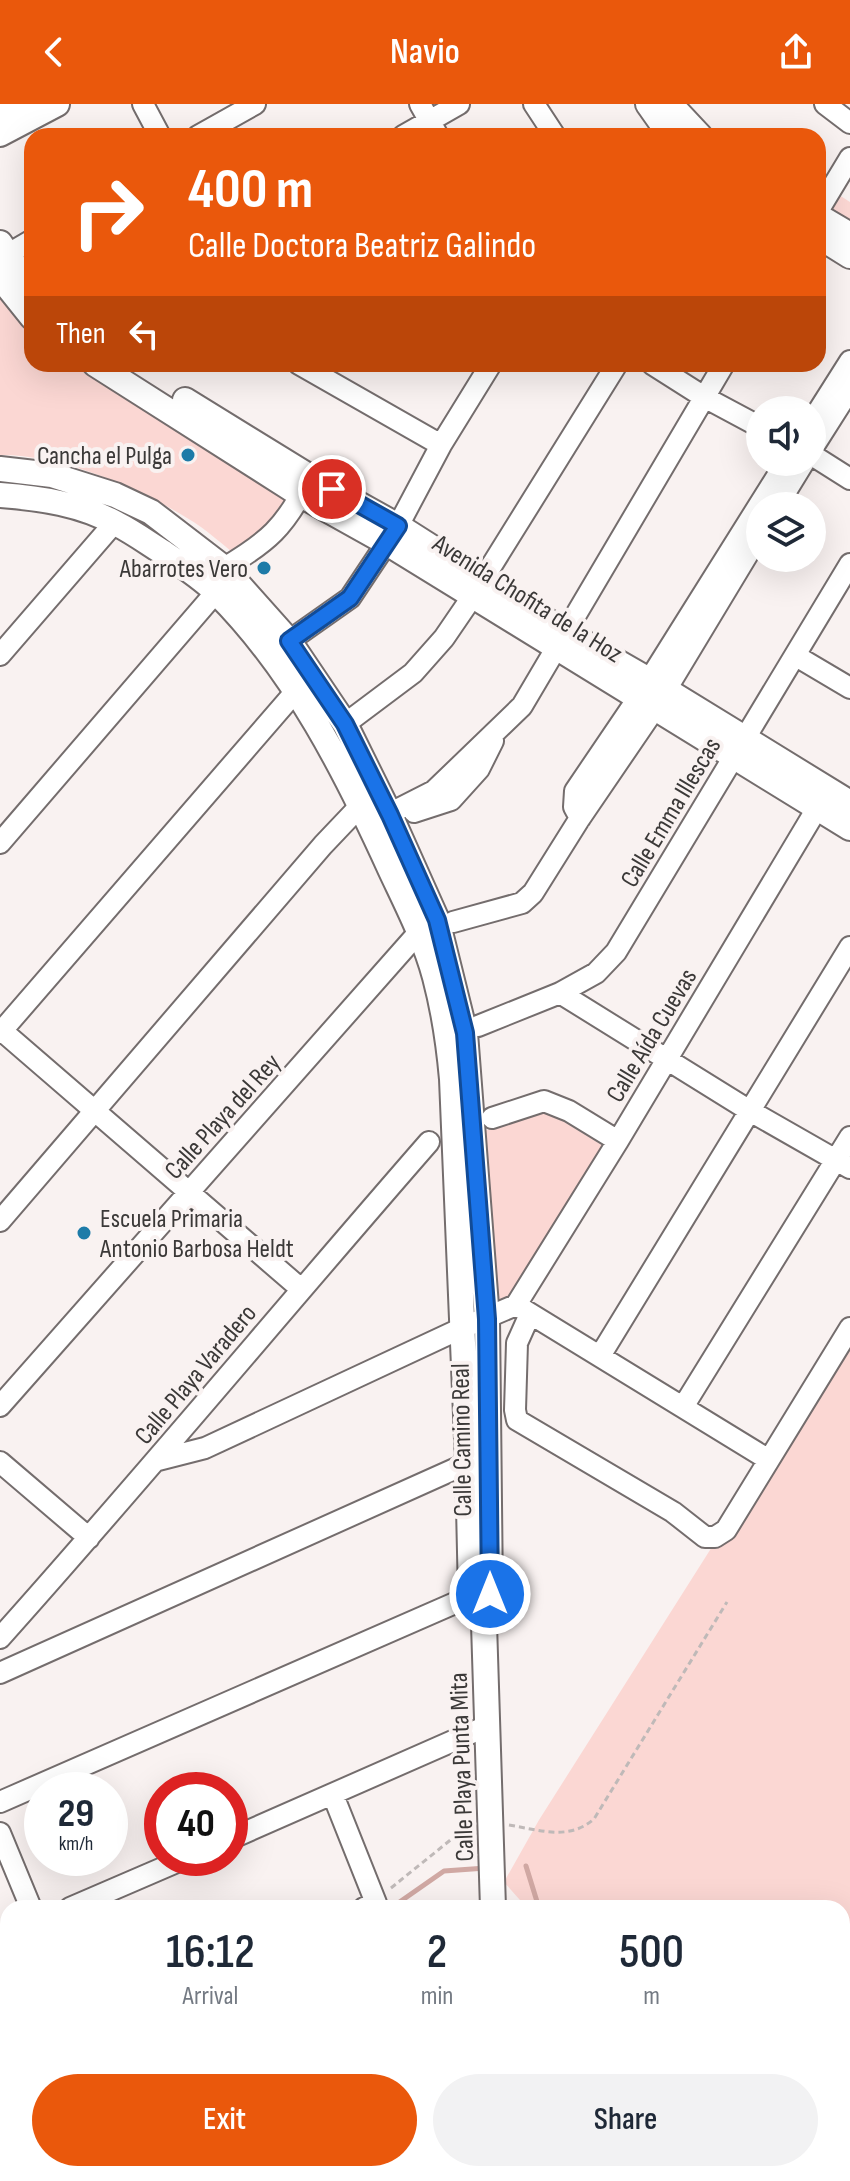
<!DOCTYPE html>
<meta charset="utf-8">
<style>
:root{--surface:#fff;--page:#f2f2f3;--text:#1f2937;--muted:#747a83;--accent:#ea580c}
body{margin:0;font-family:"Sofia Sans Condensed",sans-serif;background:var(--page);color:var(--text);height:100vh;display:flex;flex-direction:column;font-size:30px;white-space:nowrap}
*{box-sizing:border-box;margin:0}
p{font-size:26px;color:var(--muted)}
.icon{flex:none;width:44px;height:44px;fill:none;stroke:currentColor;stroke-width:2;stroke-linecap:round;stroke-linejoin:round}
.map{position:relative;flex:1;overflow:hidden}
.panel{position:absolute;left:0px;top:1796px;width:850px;height:282px;display:flex;flex-direction:column;background:var(--surface);border-radius:24px 24px 0 0;box-shadow:0 8px 32px #0002}
.panel>*{flex:none}
.banner{position:absolute;left:24px;top:24px;width:802px;height:244px;border-radius:24px;box-shadow:0 8px 32px #0002;background:#ea580c;color:#fff;overflow:hidden}
.buttons{position:absolute;left:746px;top:292px;display:grid;gap:16px}
.buttons a{display:grid;place-items:center;width:80px;height:80px;border-radius:50%;background:var(--surface);box-shadow:0 8px 32px #0002;font-size:40px}
.speed{position:absolute;left:24px;top:1668px;display:flex;gap:16px;font-size:40px;font-weight:700;text-align:center}
.speed>*{display:grid;place-content:center;width:104px;height:104px;border-radius:50%;background:var(--surface);box-shadow:0 8px 32px #0002;line-height:1}
.speed small{font-size:20px;font-weight:400}
.speed .limit{border:12px solid #d22;background:#fff;color:#111}
.pin{position:absolute;display:grid;place-items:center;width:68px;height:68px;color:#fff;margin:-34px;border:4px solid #fff;border-radius:50%;box-shadow:0 2px 8px #0007}
.me{position:absolute;width:88px;margin:-44px;rotate:0deg;stroke-linejoin:round;filter:drop-shadow(0 0 6px #0008)}
.turn{display:flex;align-items:center;gap:28px;height:168px;padding:0 32px;font-size:36px}
.turn .icon{width:104px;height:104px;stroke-width:2.5}
.turn b{display:block;font-size:56px;line-height:68px}
.then{display:flex;align-items:center;height:76px;padding:0 32px;background:#0003;gap:16px;font-size:30px}
.eta{display:flex;justify-content:space-evenly;align-items:center;height:136px;text-align:center}
.eta b{font-size:48px;font-weight:600;line-height:56px}
.primary-button{display:flex;gap:16px;margin-top:auto;padding:16px 32px}
.primary-button a{flex:1;height:92px;border-radius:48px;background:var(--accent);color:#fff;font-size:32px;font-weight:600;line-height:92px;text-align:center}
.primary-button a+a{background:var(--page);color:var(--text)}
header{display:flex;justify-content:space-between;align-items:center;height:104px;padding:0 32px;background:var(--accent);color:#fff;font-size:36px;font-weight:600}
.map>svg:first-child{display:block}
</style>
<header><svg class="icon" aria-label="back" viewBox="0 0 24 24"><path d="M15 5l-7 7 7 7"/></svg>Navio<svg class="icon" aria-label="share" viewBox="0 0 24 24"><path d="M12 15V3M7 8l5-5 5 5M5 13v7h14v-7"/></svg></header>
<div class="map">
<svg width="850" height="2077" viewBox="0 0 850 2077">
<rect width="100%" height="100%" fill="#f9f2f1"/>
<path fill="#fbd7d3" d="M839 91 850 98V122L830 110Z
M0 187 32 224V260H79L289 389 266 427 241 455C223 441 206 425 187 414 137 383 59 350 0 351Z
M545 1006 605 1043 515 1192 499 1197 484 1027Z
M850 1225V2077H839L828 2070H842V1804H527L504 1778 539 1716Z"/>
<g fill="none" stroke-linecap="round" stroke-linejoin="round">
<path stroke="#d0a8a3" stroke-width="5" d="M526 1762 539 1804
M391 1804 444 1767 486 1764
M842 2053 850 2055"/>
<g stroke="#746d6d" stroke-width="14">
<path id="service" d="M0 2070 3 2077"/>
</g>
<g stroke="#746d6d" stroke-width="24">
<path id="minor" d="M143 0 160 32
M420 0 438 32
M534 0 555 32
M825 0 850 19
M198 32 255 0
M403 32 459 0
M818 107 850 54
M0 155 32 136
M299 260 441 341
M652 260 704 293 760 323
M812 317 850 257
M812 345 850 285
M812 351 850 375
M777 402 804 358
M224 464C268 438 285 423 308 377
M289 537 350 494 398 422 441 341 491 260
M0 551 115 418
M796 552 850 584
M345 620 413 569 444 534 472 493 617 260
M414 708 451 696 479 665 493 637
M580 714 574 703 575 687 638 594 786 358
M377 716 434 687 522 602 724 260
M0 739 216 488
M453 818 522 799 533 789 580 714 655 604 760 430
M560 889 750 1007 850 1064
M478 922 560 889 596 869 616 848 850 460
M0 925 301 1185
M0 929 296 587
M492 1014 544 997 569 1007 618 1037
M0 1117 323 741 361 701 370 697
M516 1201 618 1037 825 691
M530 1210 517 1239 515 1306 517 1316 673 1408 705 1433H715L726 1426 850 1224
M600 1252 850 843
M0 1302 419 828
M683 1303 850 1033
M158 1356 205 1344 462 1224 516 1201 769 1356
M0 1358 89 1434
M0 1534C146 1371 285 1203 429 1038
M0 1569 468 1359 482 1358
M333 1691 376 1799 364 1804
M0 1698 471 1492 485 1491
M0 1729 31 1804
M230 1735 487 1622
M70 1804 186 1754
M0 1836 8 1832
M146 2070 149 2077
M268 2077 284 2070
M606 2077V2070
M704 2077 705 2070"/>
</g>
<g stroke="#746d6d" stroke-width="28">
<path id="tertiary" d="M648 0 660 17 676 32
M670 0 700 32
M0 11 21 0
M0 30 57 0
M818 112 850 131
M818 132 850 152
M0 139 32 187
M0 173 32 213
M95 260 301 391 387 439 850 724
M185 296 310 373 398 422 565 528 666 586 850 699
M0 365 52 371 115 391 151 408 224 464 289 537 345 620 390 711 437 816 465 929 487 1215 490 1490 484 1520 493 1804
M0 391C40 394 82 400 117 420 133 428 148 439 164 449 182 461 202 474 217 489 295 567 346 668 391 767 407 801 425 836 435 873 444 907 449 941 452 975L468 1359 471 1492 484 1520
M489 2070V2077"/>
</g>
<path stroke="#bfb9b8" stroke-width="3" stroke-dasharray="6 4" stroke-linecap="butt" d="M509 1721C540 1726 569 1737 594 1715L727 1498
M391 1784 469 1721"/>
<use href="#service" stroke="#fff" stroke-width="10"/>
<use href="#minor" stroke="#fff" stroke-width="20"/>
<use href="#tertiary" stroke="#fff" stroke-width="24"/>
</g>
<g fill="none" stroke-linecap="round" stroke-linejoin="round">
<g stroke="#114b97" stroke-width="20">
<path id="route" d="M332 385 398 422 350 494 289 537 345 620 390 711 437 816 465 929 487 1215 490 1490"/>
</g>
<use href="#route" stroke="#1a73e8" stroke-width="14"/>
</g>
<g fill="#1d7ba8" stroke="#f9f2f1" stroke-width="3">
<circle cx="188" cy="351" r="8"/>
<circle cx="264" cy="464" r="8"/>
<circle cx="84" cy="1129" r="8"/>
</g>
<g text-anchor="middle" stroke-width="8" stroke-linejoin="round" paint-order="stroke">
<g font-size="26" fill="#3b3938" stroke="#f9f2f1" text-anchor="end">
<text x="172" y="360">Cancha el Pulga</text>
<text x="248" y="473">Abarrotes Vero</text>
<text x="100" y="1123" text-anchor="start">Escuela Primaria<tspan x="100" dy="30">Antonio Barbosa Heldt</tspan></text>
</g>
<g font-size="26" fill="#3b3938" stroke="#f9f2f1">
<text transform="translate(528 494) rotate(32)" y="9">Avenida Chofita de la Hoz</text>
<text transform="translate(670 708) rotate(-59)" y="9">Calle Emma Illescas</text>
<text transform="translate(651 931) rotate(-59)" y="9">Calle Aída Cuevas</text>
<text transform="translate(222 1012) rotate(-48)" y="9">Calle Playa del Rey</text>
<text transform="translate(195 1270) rotate(-50)" y="9">Calle Playa Varadero</text>
<text transform="translate(461 1336) rotate(-91)" y="9">Calle Camino Real</text>
<text transform="translate(461 1663) rotate(-92)" y="9">Calle Playa Punta Mita</text>
</g>
</g>
</svg>
<div class="buttons">
<a><svg class="icon" aria-label="sound" viewBox="0 0 24 24"><path d="M4 9h4l5-4v14l-5-4H4zM17 9q2 3 0 6"/></svg></a>
<a><svg class="icon" aria-label="layers" viewBox="0 0 24 24"><path d="M12 4l9 5-9 5-9-5zM3 14l9 5 9-5"/></svg></a>
</div>
<div class="speed"><div>29<small>km/h</small></div><div class="limit">40</div></div>
<div class="pin" style="left:332px;top:385px;background:#d93025"><svg class="icon" aria-label="arrive" viewBox="0 0 24 24"><path d="M6 21V4h12l-3 4 3 4H6"/></svg></div>
<svg class="me" style="left:490px;top:1490px" viewBox="-20 -20 40 40"><circle r="17" fill="#1a73e8" stroke="#fff" stroke-width="3"/><path d="M0-11L8 9 0 5-8 9z" fill="#fff"/></svg>
<div class="banner">
<div class="turn"><svg class="icon" aria-label="right" viewBox="0 0 24 24"><path d="M7 20v-9h11M14 6l5 5-5 5"/></svg><div><b>400 m</b>Calle Doctora Beatriz Galindo</div></div>
<div class="then">Then<svg class="icon" aria-label="left" viewBox="0 0 24 24"><path d="M17 20v-9H6M10 6l-5 5 5 5"/></svg></div>
</div>
<section class="panel">
<div class="eta">
<div><b>16:12</b><p>Arrival</p></div>
<div><b>2</b><p>min</p></div>
<div><b>500</b><p>m</p></div>
</div>
<div class="primary-button"><a>Exit</a><a>Share</a></div>
</section>
</div>
